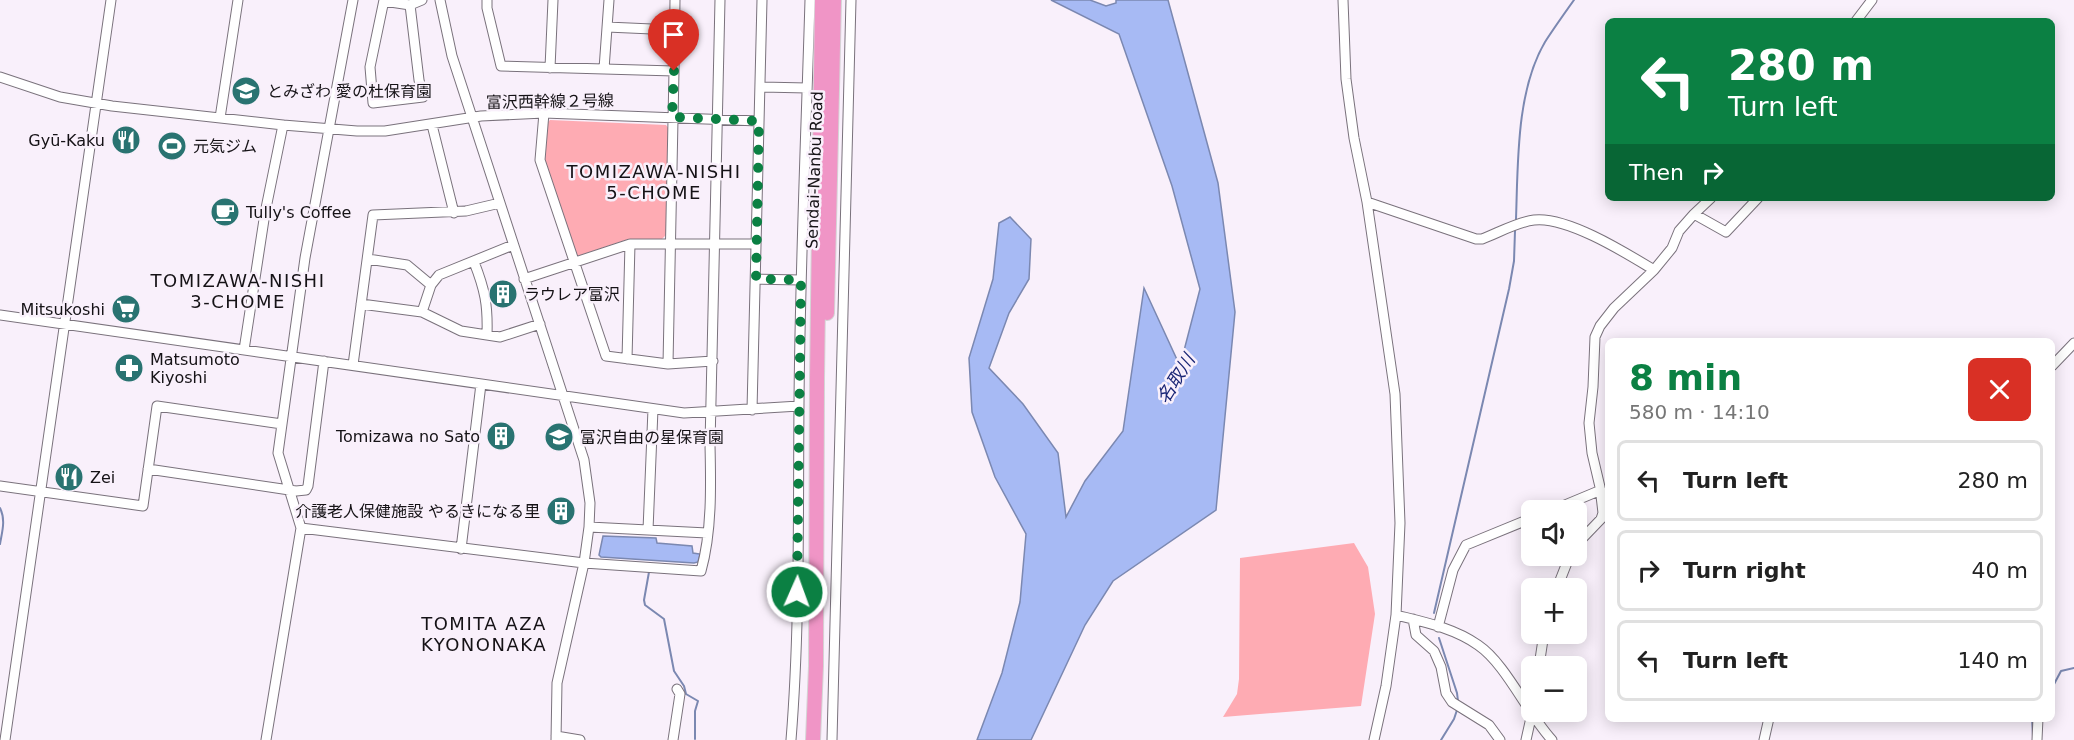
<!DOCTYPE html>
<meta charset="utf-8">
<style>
:root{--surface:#fff;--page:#f6f6f6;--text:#222;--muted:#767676;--line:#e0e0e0;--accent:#0b8043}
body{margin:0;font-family:"DejaVu Sans","Noto Sans JP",sans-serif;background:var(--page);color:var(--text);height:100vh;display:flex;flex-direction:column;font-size:22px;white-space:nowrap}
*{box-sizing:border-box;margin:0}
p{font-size:20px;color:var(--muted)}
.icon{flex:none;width:33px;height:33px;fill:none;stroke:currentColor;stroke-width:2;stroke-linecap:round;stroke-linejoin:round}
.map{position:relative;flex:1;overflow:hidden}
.panel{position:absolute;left:1605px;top:338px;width:450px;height:384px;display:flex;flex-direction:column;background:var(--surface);border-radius:9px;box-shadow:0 3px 15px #0003}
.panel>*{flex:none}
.banner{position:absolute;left:1605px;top:18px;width:450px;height:183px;border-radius:9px;box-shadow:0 3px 15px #0003;background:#0b8043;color:#fff;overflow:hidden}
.controls{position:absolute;left:1521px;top:500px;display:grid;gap:12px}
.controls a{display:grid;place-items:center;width:66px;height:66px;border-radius:9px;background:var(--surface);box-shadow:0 3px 15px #0003;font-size:30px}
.pin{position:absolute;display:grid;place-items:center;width:51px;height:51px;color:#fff;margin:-62px -26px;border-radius:50% 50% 50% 0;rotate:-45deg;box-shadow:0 0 6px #0007}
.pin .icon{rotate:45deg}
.me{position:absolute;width:66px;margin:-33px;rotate:2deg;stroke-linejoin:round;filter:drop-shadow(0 0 4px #0008)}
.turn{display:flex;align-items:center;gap:21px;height:126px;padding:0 24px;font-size:27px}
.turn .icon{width:78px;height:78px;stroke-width:2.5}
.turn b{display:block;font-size:42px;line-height:51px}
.then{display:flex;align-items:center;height:57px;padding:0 24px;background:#0003;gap:12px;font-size:22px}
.round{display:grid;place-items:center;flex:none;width:63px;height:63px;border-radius:9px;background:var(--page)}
.headline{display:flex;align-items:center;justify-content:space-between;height:102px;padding:0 24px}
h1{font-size:36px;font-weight:600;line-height:45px;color:var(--accent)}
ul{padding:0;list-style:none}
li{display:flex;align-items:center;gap:18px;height:81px;margin:0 12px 9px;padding:0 12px;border:3px solid var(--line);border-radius:9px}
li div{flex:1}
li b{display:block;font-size:22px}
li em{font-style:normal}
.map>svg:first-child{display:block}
</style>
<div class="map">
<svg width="2074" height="740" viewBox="0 0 2074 740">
<rect width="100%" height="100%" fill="#f9f0fb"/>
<path fill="#feabb3" d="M550 120 666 125 669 129 666 235 662 239H629L578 256 573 253 544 161 546 124Z
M1354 543 1368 567 1375 614 1361 706 1223 717 1237 694 1239 679 1240 558Z"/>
<path fill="#a7baf4" stroke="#7b88b1" stroke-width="1.5" d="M1051 0H1090L1106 6 1116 3V0H1168L1218 183 1235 312 1216 510 1113 581 1085 625 1031 740H977L1002 673 1020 602 1026 534 995 477 972 412 969 358 993 279 999 223 1010 217 1031 239 1029 279 1009 313 989 368 1023 404 1058 453 1066 517 1085 481 1123 431 1144 288 1180 366 1200 289 1172 186 1119 34Z
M603 536 656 538 657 543 692 546 693 553 700 554 698 562 694 563 601 557 599 555Z"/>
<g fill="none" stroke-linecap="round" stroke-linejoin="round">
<path stroke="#7b88b1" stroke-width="2" d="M1516 219C1518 164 1516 91 1545 42 1554 28 1564 14 1574 0
M0 508C6 520 2 532 0 544
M649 572 644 600 645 605 664 619 674 671 684 686 686 694 698 701 695 711V739
M1434 613 1509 289 1514 261 1515 231
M1439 638 1457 693 1458 701
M2052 688 2061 671 2074 668
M2032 718 2033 737
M1441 740 1454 719 1457 710"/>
<g stroke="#7a727c" stroke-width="11">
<path id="minor" d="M384 0 370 67 373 103 423 97 419 80 410 5 422 0
M440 0 452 56 584 460 590 503 589 527 584 563 557 683 556 740
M487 0V8L501 66 674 71 668 364
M1343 0 1346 79 1354 138 1367 202 1395 394 1400 523 1396 615 1386 686 1374 740
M384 1 410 5
M1856 21 1872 0
M607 27 674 30
M550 68 553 0
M604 69 609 0
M674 71 675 0
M0 77 60 97 112 106 283 125 357 131H385L481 116 544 113 759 121
M760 87 807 88
M544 113 540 160 606 356 668 364 713 361
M220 118 238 0
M432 125 454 213
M1367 202 1476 239H1482C1498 233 1517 222 1534 220 1567 216 1626 253 1654 270
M1694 214 1726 232 1758 198
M474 262C485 290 488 305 487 335
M524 279 630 244H756
M756 279 801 280
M431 285 439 275 513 245
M361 304 422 312 431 285 407 265 368 259
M422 312 461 331 500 337 540 324
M0 315 684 413 799 406
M244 350 265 213 283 125
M627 359 630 244
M353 365 373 215 466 211 500 203
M2052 366 2074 343
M752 410 762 0
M148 469 296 491 306 490 308 486 324 361
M0 486 143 506 157 406 282 424
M1553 510 1601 490
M589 527 707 533
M301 528 584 563 701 571C712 532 711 485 710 445L720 0
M648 530 653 409
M1576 545 1601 519 1603 513 1600 487 1592 453 1589 423 1593 387 1595 337 1600 326 1614 308 1654 270 1672 248 1679 231 1694 214 1711 198
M461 549 481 384
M1557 588 1570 555
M1396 615C1424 622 1454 628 1478 645 1506 664 1527 713 1552 740
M1413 619 1416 635 1434 651 1441 667 1446 693 1452 702 1489 725 1500 740
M1438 627 1453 570 1466 545 1532 518
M1539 666 1544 633
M556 736 580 740
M5 740 111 0
M266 740 301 528 278 453 305 258 353 0
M673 740 680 694 677 689
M791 740C800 628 798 516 799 404 800 269 806 135 810 0
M832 740 851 0
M1526 740 1532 713
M1764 740 1769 718
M2037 740 2038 718"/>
</g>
<g stroke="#d5d4d5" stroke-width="16">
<path id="highway" d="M827 313 834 0
M813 740 816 666 817 379 822 0"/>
</g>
<use href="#minor" stroke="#fff" stroke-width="9"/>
<use href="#highway" stroke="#f095c6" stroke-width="14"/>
</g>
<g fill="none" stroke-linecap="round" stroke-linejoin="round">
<path stroke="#0b8043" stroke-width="10" stroke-dasharray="0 18" d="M674 71 672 117 759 121 756 279 801 280 797 592"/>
</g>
<defs>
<g id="school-disc" transform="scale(1.5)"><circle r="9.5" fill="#297371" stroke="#f9f0fb"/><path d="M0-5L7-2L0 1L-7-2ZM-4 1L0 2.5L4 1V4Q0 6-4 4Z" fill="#fff"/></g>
<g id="restaurant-disc" transform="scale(1.5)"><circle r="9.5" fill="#297371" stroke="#f9f0fb"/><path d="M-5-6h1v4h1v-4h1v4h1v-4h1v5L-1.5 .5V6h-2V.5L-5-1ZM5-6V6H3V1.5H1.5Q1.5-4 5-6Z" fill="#fff"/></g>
<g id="stadium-disc" transform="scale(1.5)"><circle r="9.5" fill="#297371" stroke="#f9f0fb"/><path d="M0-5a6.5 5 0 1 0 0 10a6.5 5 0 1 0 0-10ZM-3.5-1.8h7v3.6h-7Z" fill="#fff"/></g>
<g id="cafe-disc" transform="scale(1.5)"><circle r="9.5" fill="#297371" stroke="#f9f0fb"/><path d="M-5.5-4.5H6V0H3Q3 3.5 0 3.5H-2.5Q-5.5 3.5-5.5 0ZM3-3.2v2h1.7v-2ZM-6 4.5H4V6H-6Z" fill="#fff"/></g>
<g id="building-disc" transform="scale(1.5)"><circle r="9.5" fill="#297371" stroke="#f9f0fb"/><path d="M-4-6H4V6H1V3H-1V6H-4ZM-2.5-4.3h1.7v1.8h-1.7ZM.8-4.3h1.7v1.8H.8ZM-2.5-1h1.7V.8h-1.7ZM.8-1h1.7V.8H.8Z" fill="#fff"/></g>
<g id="supermarket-disc" transform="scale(1.5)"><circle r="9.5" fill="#297371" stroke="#f9f0fb"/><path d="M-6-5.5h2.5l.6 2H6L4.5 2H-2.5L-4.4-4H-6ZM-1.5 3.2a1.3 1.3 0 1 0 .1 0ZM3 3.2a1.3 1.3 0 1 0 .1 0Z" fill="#fff"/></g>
<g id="pharmacy-disc" transform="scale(1.5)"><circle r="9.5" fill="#297371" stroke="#f9f0fb"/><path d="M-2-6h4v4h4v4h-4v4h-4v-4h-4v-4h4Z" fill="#fff"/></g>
</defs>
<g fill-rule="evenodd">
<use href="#school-disc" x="246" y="91"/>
<use href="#restaurant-disc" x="126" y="140"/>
<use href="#stadium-disc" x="172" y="146"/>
<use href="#cafe-disc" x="225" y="212"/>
<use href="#building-disc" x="503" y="294"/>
<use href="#supermarket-disc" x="126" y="309"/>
<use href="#pharmacy-disc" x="129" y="368"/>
<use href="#building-disc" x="501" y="436"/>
<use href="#school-disc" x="559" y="437"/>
<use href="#restaurant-disc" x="69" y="477"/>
<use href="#building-disc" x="561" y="511"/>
</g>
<g text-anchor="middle" stroke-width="5" stroke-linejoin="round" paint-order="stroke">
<g font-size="16" fill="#151216" stroke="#f9f0fb" text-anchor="start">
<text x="267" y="97">とみざわ 愛の杜保育園</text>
<text x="105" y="146" text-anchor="end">Gyū-Kaku</text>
<text x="193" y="152">元気ジム</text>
<text x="246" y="218">Tully's Coffee</text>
<text x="524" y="300">ラウレア富沢</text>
<text x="105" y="315" text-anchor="end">Mitsukoshi</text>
<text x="150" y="365">Matsumoto<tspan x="150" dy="18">Kiyoshi</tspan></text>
<text x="480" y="442" text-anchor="end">Tomizawa no Sato</text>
<text x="580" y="443">富沢自由の星保育園</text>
<text x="90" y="483">Zei</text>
<text x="540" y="517" text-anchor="end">介護老人保健施設 やるきになる里</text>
</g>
<g font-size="16" fill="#151216" stroke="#f9f0fb">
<text transform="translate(550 101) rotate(-1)" y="6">富沢西幹線２号線</text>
<text transform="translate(814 170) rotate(-88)" y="6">Sendai-Nanbu Road</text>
</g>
<g font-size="18" letter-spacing="1.5" fill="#151216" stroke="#f9f0fb">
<text x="654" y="178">TOMIZAWA-NISHI<tspan x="654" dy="21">5-CHOME</tspan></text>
<text x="238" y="287">TOMIZAWA-NISHI<tspan x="238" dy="21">3-CHOME</tspan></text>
<text x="484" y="630">TOMITA AZA<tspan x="484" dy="21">KYONONAKA</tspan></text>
</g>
<g font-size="18" font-style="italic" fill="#1a2676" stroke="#f9f0fb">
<text transform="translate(1176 379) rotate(-58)" y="6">名取川</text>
</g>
</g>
</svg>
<div class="controls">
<a><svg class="icon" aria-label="sound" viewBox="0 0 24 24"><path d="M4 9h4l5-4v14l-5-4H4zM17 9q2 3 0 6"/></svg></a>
<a>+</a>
<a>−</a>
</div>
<div class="pin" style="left:674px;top:71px;background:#d93025"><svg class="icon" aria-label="arrive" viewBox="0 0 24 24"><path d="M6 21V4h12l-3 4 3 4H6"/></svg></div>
<svg class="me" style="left:797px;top:592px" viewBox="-20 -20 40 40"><circle r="17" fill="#0b8043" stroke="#fff" stroke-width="3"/><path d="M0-11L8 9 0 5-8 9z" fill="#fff"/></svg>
<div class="banner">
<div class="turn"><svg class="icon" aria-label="left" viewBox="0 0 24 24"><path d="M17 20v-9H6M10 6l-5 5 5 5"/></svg><div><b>280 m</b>Turn left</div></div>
<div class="then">Then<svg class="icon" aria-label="right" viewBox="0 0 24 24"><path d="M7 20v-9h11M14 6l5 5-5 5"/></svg></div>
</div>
<section class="panel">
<div class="headline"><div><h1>8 min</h1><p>580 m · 14:10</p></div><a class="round" style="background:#d93025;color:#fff"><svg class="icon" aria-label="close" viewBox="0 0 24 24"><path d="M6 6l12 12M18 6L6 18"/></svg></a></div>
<ul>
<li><svg class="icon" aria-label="left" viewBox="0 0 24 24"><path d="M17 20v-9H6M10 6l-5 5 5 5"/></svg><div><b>Turn left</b></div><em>280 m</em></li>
<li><svg class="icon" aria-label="right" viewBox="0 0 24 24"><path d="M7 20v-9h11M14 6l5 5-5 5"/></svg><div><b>Turn right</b></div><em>40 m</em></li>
<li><svg class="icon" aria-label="left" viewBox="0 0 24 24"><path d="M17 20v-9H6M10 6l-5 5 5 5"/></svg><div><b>Turn left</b></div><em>140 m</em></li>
</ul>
</section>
</div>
